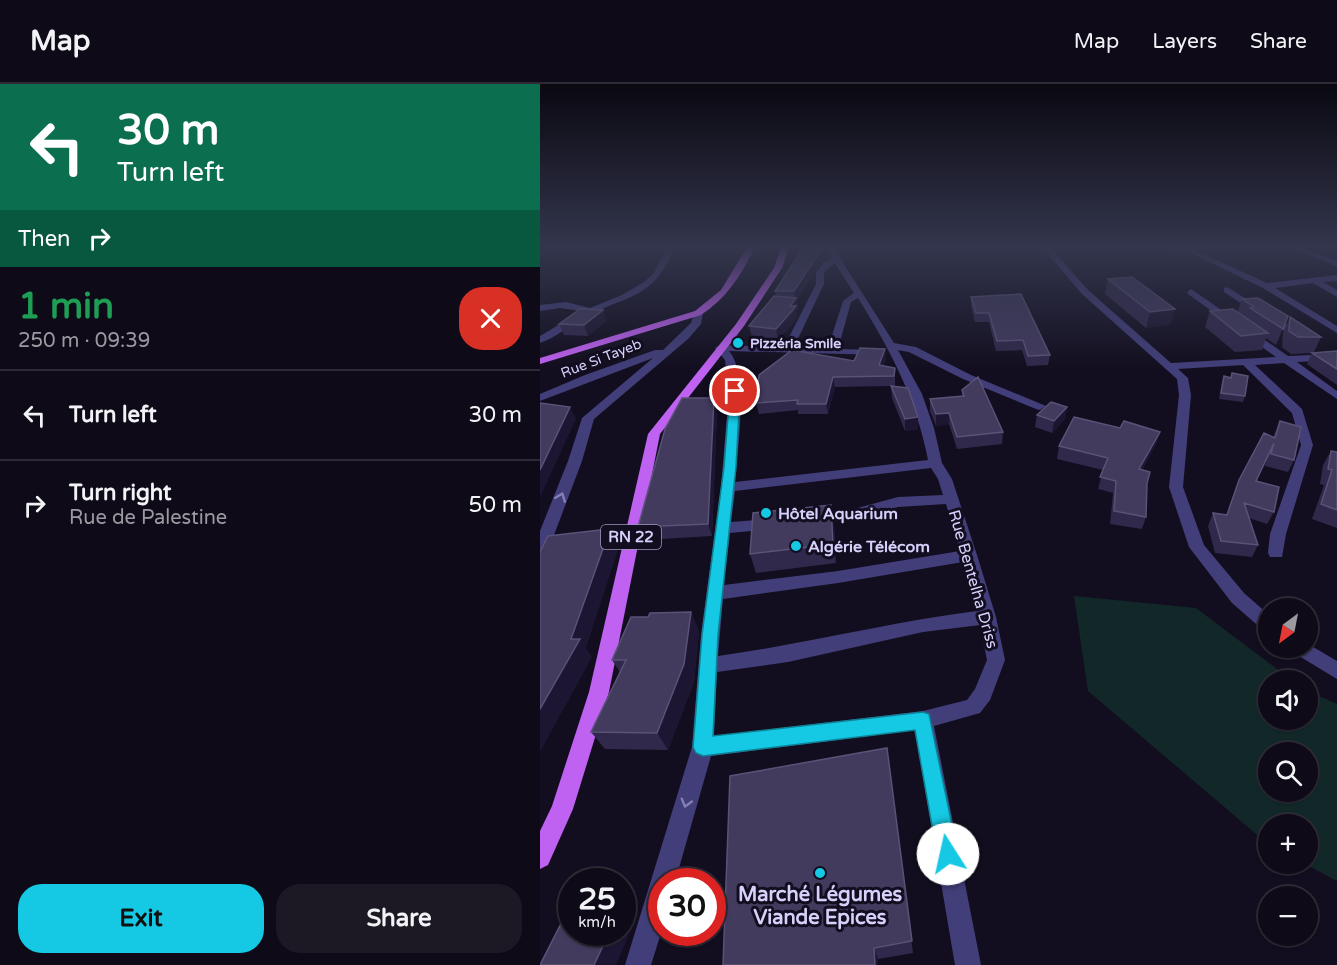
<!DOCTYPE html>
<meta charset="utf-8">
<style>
:root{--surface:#0e0a17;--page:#1c1824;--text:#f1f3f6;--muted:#9b9aa1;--line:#2e2b36;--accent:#15c8e3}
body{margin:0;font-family:"Varela Round",sans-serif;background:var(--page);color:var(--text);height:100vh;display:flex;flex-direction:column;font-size:22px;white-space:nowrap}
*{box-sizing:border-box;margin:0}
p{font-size:20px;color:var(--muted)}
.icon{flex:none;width:33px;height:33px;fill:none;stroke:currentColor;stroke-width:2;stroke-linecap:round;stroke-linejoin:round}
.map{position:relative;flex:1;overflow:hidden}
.details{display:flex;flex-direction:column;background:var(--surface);width:540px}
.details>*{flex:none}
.top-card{background:#0b6e4f;color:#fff;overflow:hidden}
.needle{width:39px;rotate:212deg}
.controls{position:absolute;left:718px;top:514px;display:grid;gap:12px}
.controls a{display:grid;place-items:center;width:60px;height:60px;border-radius:50%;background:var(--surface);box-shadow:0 2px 4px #0004,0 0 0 2px var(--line);font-size:30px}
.speed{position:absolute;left:18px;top:784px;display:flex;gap:12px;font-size:30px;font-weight:700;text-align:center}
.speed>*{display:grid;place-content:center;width:78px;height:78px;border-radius:50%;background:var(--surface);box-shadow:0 2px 4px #0004,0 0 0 2px var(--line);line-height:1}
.speed small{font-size:15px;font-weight:400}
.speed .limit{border:9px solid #d22;background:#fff;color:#111}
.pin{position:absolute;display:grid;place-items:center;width:51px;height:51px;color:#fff;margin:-26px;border:3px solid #fff;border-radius:50%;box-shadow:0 2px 6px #0007}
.me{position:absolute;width:66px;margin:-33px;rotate:350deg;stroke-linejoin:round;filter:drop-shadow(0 0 4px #0008)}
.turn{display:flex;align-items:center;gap:21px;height:126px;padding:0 18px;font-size:27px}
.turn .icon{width:78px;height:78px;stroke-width:2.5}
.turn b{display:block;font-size:42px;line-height:51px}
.then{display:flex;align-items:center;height:57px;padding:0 18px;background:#0003;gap:12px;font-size:22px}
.round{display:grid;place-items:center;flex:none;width:63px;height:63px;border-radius:24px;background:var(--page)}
.head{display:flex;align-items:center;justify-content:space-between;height:102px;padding:0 18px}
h1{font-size:36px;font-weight:800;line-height:45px;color:#1e9e55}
.primary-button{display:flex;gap:12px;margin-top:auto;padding:12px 18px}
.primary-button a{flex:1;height:69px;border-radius:24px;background:var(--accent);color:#111;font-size:24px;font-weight:800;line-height:69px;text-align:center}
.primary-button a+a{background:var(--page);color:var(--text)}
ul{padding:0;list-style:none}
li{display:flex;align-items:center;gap:18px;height:90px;padding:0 18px;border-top:2px solid var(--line)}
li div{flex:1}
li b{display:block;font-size:22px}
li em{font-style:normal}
header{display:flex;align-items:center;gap:36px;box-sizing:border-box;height:84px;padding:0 30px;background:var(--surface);border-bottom:2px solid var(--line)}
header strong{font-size:28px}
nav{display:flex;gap:33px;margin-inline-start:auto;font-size:21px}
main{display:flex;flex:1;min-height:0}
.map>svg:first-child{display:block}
</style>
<header>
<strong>Map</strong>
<nav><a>Map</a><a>Layers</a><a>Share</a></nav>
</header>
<main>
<section class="details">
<div class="top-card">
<div class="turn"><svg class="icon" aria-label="left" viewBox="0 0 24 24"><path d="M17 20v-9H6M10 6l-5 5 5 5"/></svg><div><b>30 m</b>Turn left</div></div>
<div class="then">Then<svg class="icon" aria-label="right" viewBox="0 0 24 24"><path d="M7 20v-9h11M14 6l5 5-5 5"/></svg></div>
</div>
<div class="head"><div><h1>1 min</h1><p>250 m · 09:39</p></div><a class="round" style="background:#d93025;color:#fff"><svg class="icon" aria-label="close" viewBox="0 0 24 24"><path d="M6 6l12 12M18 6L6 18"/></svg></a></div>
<ul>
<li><svg class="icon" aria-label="left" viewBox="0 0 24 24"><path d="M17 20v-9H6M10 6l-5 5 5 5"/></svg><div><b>Turn left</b></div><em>30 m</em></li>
<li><svg class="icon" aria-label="right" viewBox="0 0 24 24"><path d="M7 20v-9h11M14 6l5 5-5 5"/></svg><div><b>Turn right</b><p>Rue de Palestine</p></div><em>50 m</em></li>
</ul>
<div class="primary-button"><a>Exit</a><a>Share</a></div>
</section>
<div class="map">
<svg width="797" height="881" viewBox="0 0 797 881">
<rect width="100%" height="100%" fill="#120e1f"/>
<path fill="#122828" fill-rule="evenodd" d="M534 512 656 524 753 597H729V636H768V607L797 620V797L765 780H768V741H729V761L548 607ZM729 669H768V708H729Z"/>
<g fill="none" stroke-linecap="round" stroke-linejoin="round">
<path fill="#423e7a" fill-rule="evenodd" d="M127 163H135C114 215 88 211 44 233 29 241 16 254 0 259V252L42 227 20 224 0 227V221L26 218 50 224 82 211 104 198 114 189Z
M285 163H293L354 259 376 263 431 291 506 322 500 326 496 325 423 295 369 268 358 266 382 310 394 344 402 379 412 395 437 471 456 533 465 576 450 616 440 629 394 642 441 881H415L375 646 171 672 135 798H122V846L111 881H85L152 663 161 551 181 403 189 307 185 276 175 264 180 261 244 263 276 200V188L284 178 292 174ZM295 179 314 209 303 217 288 264 254 263 284 200V188ZM318 214C350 265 377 317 388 376L195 398C197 366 210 291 189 267L343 271 344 269 339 266 298 265 311 218ZM391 384 398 395 403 411 358 413 310 426 272 430 265 435 272 440 310 436 358 423 406 420 420 467 298 487 184 501 190 449 231 445 238 440 231 435 191 438 195 407ZM423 478 437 527C350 538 265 560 178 572L183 515 298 499ZM440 541 447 576 435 605 427 616 383 627 174 652 177 588 248 578 383 548Z
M502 163H510L548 206 631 279 736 273 648 210 647 208 651 205 748 272 797 270V276L757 278 797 307V315L744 279 715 281 762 325 773 361 746 450 742 473H730L728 469 730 450 761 361 752 329 703 281 638 285 648 294 651 311 643 403 664 461 704 509 729 531V548L723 546 692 519 649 463 629 403 639 311 637 295 542 210Z
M638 163H648L727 199 797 191V197L783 198 797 206V213L773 199 735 204 797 242V249L723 204Z
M749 163H760L797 177V182Z
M687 203 766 252 767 254 758 256 684 208V204Z
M155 227 163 229 161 240 148 255 54 335 42 377 8 467 6 471 0 473V447L28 377 42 334 113 274 0 317V310L45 291 115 266H123L151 239Z
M768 560 797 577V595L754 569 751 564H768Z"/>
<path fill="#bf61f1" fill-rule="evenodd" d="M207 163H215C201 191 188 213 161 231L0 280V274L155 227 181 206Z
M241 163H249L242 184 204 242 120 350 69 608 33 725 8 781 0 785V747L12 722 49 608 108 350 196 240 234 184Z"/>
</g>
<path fill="#31294b" d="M629 163H650L648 170 632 173Z
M653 163H685L663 167Z
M286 170 257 216 258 224 256 226 257 232 254 238 238 256 212 253 209 242 236 212 235 207Z
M568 195 631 240 606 244 565 210Z
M431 213 510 271 508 281 487 282 482 266 456 267 449 238H435L431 222Z
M702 215 748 232 736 261 726 254 722 266 695 268 665 243 670 227 697 229Z
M750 233 781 253 774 268 797 267V301L767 280 772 269 751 270 742 263 743 249Z
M67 236 48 252 24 251 19 240Z
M346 275 343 282 355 284V302L378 345 365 347 352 314 351 302 295 303 288 330H258V326L219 330 216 319 314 277Z
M692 289 705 312 703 318 679 315 682 298 684 292 691 294Z
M422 306 463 348 462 360 417 365 409 340 396 342 390 327V315L422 312Z
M174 314 177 326 172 452 104 456 98 443Z
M527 323 525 335 512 349 495 343 497 331Z
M740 337 754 376 748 388 725 382 728 371 716 397 734 428 727 440 709 434 718 461 712 473 675 469 668 442 673 429 686 431 699 396 733 353Z
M580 344 620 348 616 360 602 386 607 399 606 433 602 445 570 440 573 409 558 405 563 386 517 375 519 362Z
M791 367 797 368V444L772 435 784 401 780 400 783 381Z
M291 421 294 440 296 479 216 489 210 470Z
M151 528 159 547 154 598 128 666 65 665 51 648 80 588 72 576 108 533Z
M347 664 373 869 338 875 183 881Z"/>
<path fill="#1d1632" d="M283 163H285L286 170 257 216 258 224 256 226 257 232 254 238 238 256 236 245 255 215 254 207Z
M634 163H650L648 170 632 173Z
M664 163H685L663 167Z
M635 225 631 240 606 244 610 228Z
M63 226 67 236 48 252 44 241Z
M345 265 346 275 339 291V281Z
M293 293 295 303 288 330 286 320Z
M174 314 177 326 172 452 168 440Z
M30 323 36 335 0 413V386Z
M527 323 525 335 512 349 514 337Z
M409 329V340L396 342V330Z
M378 333V345L365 347V335Z
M620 348 616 360 595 398 599 385Z
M291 421 294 440 296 479 293 460Z
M70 445 79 463 46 564 52 573 0 668V625L31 555Z
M151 528 159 547 154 598 128 666 117 649Z
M82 833 93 841 76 881H54L69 849H82Z
M334 864 338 875V881H335Z"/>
<path fill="#423b5e" stroke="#5a5277" stroke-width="1.5" d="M264 163H283L254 207H235Z
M592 193 635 225 610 228 568 195Z
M481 210 510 271 488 272 483 256 457 257 449 229H436L431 213Z
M234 212 256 214 250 222H256L252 227 236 245 209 242Z
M718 214 748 232 743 245 710 224 714 223 702 215Z
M40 225 63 226 44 241 19 240Z
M693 225 728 249 701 252 670 227Z
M750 233 781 253H758L749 247Z
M320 264 345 265 339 281 355 284 354 292 293 293 286 320H257L258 316 216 319 219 291 252 266 314 277Z
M797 267V285L772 269Z
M692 289 708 292 705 312 681 309 684 292 691 294Z
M438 293 463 348 417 353 409 329 396 330 390 315 424 312 422 306Z
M351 302 368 304 378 333 365 335Z
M142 314H174L168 440 98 443 125 345Z
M511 318 527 323 514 337 497 331Z
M0 319 30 323 0 386Z
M534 333 580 344 584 337 620 348 599 385 610 388 607 399 606 433 574 427 576 397 560 393 568 374 519 362Z
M740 337 761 343 754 376 731 370 734 359 716 397 739 403 734 428 704 419 718 461 681 457 673 429 687 431 699 396 724 349 735 354Z
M791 367 797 368V426L781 420 792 386 788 385Z
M291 421 293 460 210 470 213 429Z
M70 445 31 555H40L0 625V468L8 452Z
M151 528 144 580 117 649 51 648 86 576H72L91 533H108L110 529Z
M347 664 372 857 334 864 335 881H183L190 692Z
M30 822H32V849H69L54 881H0Z"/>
<defs><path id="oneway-chevron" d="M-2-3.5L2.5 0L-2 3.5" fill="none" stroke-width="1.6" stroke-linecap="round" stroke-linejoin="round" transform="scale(1.5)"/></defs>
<g stroke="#8580b4">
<use href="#oneway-chevron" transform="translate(21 413) rotate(-69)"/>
<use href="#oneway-chevron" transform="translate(146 719) rotate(106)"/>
</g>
<linearGradient id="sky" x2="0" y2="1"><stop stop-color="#0a0811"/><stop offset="0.57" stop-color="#33364d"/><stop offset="1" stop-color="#33364d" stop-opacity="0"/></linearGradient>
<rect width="797" height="286" fill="url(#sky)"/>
<path fill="#15c8e3" stroke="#0e8294" stroke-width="1.5" d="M195 304 200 307 196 383 178 551 173 652 383 628 389 630 418 770 415 777 408 781 400 777 397 770 375 646 163 672 156 669 153 663 162 551 184 383 190 307Z"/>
<g fill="#15c8e3" stroke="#120e1f" stroke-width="2">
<circle cx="198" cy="259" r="6"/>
<circle cx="226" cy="429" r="6"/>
<circle cx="256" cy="462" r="6"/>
<circle cx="280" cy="789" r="6"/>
</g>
<g text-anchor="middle" stroke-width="6" stroke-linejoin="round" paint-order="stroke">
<g font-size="14" font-weight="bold" fill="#d7d0fb" stroke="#120e1f" text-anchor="start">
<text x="210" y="264">Pizzéria Smile</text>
</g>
<g font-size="14" fill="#d7d0fb" stroke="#120e1f">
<text transform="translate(61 274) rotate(-21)" y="5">Rue Si Tayeb</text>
</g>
<rect fill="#120e1f" stroke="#9c96b9" stroke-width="1.5" x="61" y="441" width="60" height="24" rx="4.5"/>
<g font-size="15" font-weight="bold" fill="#d7d0fb">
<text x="91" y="458">RN 22</text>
</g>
<g font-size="16" font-weight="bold" fill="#d7d0fb" stroke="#120e1f" text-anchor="start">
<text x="238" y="435">Hôtel Aquarium</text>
<text x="268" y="468">Algérie Télécom</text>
</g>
<g font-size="16" fill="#d7d0fb" stroke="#120e1f">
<text transform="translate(434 495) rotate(74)" y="6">Rue Bentelha Driss</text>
</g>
<g font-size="20" font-weight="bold" fill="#d7d0fb" stroke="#120e1f">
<text x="280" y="817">Marché Légumes<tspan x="280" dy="23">Viande Epices</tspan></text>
</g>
</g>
</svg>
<div class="controls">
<a><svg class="needle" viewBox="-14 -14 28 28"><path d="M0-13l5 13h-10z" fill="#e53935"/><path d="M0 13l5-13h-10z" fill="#9b9aa1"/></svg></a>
<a><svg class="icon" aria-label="sound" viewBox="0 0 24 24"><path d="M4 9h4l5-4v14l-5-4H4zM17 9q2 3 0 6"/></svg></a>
<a><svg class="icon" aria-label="search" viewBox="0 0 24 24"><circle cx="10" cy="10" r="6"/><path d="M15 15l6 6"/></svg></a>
<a>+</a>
<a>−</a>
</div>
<div class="speed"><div>25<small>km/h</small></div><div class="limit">30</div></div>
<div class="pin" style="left:195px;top:307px;background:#d93025"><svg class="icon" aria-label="arrive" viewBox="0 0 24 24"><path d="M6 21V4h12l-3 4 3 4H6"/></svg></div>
<svg class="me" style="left:408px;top:770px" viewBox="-20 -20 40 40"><circle r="19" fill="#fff"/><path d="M0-13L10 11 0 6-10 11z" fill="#15c8e3"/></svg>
</div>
</main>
